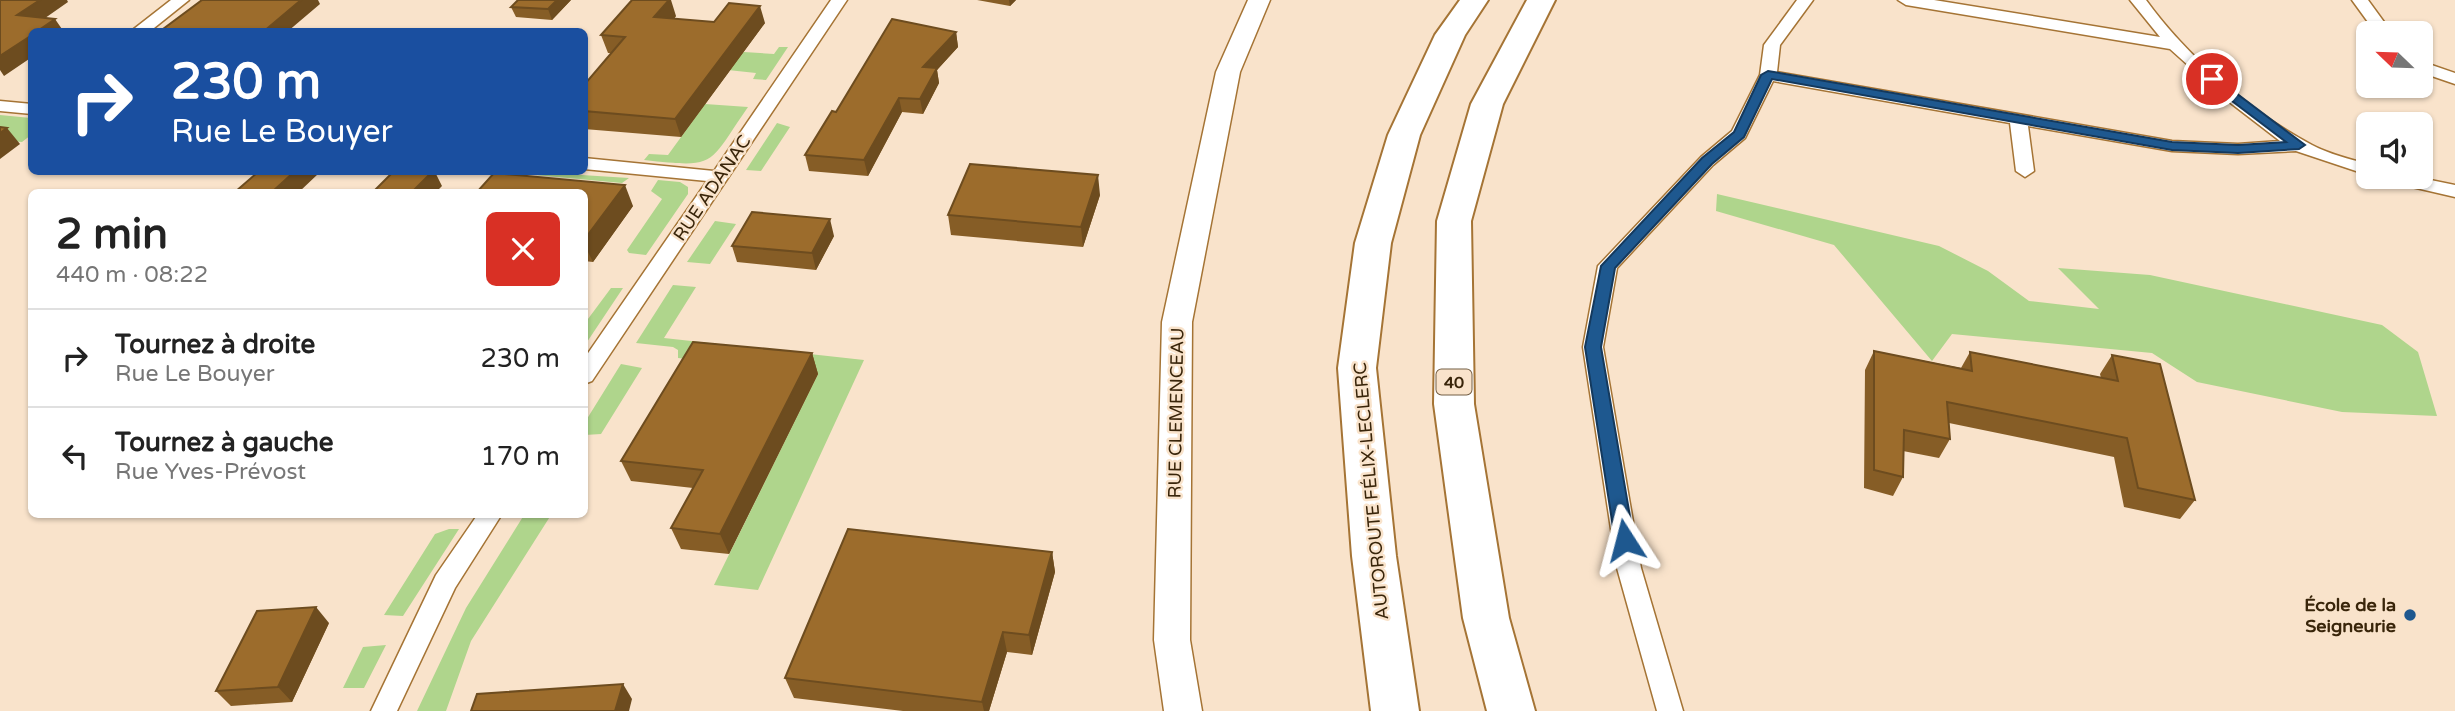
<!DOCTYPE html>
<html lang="fr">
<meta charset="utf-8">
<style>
:root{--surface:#fff;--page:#f2f2f2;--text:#222;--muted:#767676;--line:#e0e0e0}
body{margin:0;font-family:"Varela Round",sans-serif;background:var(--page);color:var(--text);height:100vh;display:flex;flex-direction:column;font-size:26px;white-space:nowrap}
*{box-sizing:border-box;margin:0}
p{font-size:23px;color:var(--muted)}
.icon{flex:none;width:38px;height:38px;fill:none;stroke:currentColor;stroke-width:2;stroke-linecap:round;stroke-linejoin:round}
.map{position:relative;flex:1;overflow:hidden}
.sheet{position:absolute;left:28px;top:189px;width:560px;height:329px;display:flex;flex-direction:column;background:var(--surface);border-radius:10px;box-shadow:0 2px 5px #0004}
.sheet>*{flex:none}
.guide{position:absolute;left:28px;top:28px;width:560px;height:147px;border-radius:10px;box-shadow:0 2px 5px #0004;background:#1a4fa0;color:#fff;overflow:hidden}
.needle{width:46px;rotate:293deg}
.controls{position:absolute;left:2356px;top:21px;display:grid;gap:14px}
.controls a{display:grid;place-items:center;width:77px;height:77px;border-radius:10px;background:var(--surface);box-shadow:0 2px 5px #0004;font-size:35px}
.pin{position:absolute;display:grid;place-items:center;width:60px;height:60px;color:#fff;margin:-30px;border:4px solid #fff;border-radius:50%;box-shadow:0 2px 7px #0007}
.me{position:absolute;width:77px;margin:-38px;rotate:351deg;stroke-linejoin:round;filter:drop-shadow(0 0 5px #0008)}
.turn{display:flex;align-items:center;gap:24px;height:147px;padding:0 28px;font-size:32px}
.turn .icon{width:91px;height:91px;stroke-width:2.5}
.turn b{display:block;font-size:49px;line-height:60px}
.round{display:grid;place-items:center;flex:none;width:74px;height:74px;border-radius:10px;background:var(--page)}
.headline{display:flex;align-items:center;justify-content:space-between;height:119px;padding:0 28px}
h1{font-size:42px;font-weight:800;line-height:52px}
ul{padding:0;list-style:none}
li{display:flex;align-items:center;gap:21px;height:98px;padding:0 28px;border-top:2px solid var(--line)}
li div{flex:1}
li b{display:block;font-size:26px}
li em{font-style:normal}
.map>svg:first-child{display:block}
</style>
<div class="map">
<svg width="2455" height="711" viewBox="0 0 2455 711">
<rect width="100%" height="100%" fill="#f9e3cb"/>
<path fill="#afd58c" d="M779 47H788L766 80 753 79 756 73 709 68 744 52 774 54Z
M705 104 748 107C707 166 718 168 644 160L649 154 668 155Z
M0 115 31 118V135L22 142 0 140Z
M777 123 790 127 761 171 746 170Z
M534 172 629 178 622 183 535 175Z
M658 180 680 182 688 187V194L646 255 629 253 627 250 662 199 651 191Z
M1717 194 1939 246 1988 271 2029 301 2099 309 2058 268 2150 275 2382 325 2418 352 2437 416 2342 412 2197 382 2152 353 1952 334 1932 361 1834 245 1716 211Z
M715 221 736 224 710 264 687 262Z
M673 285 696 287 664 338 864 360 758 590 714 585 818 374 678 358V350L673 347 636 343Z
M611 288H623L585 345V323Z
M621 364 642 368 601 434 585 435V422Z
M524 515H551L471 641 446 711H417L466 608Z
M449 529H459L403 616 384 615 435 534Z
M386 645 364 688H343L363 647Z"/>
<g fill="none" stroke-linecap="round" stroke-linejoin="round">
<g stroke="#a57435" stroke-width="3">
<path id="street" d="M171 0H189L149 32H130Z
M831 0H847L592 381 584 384V359L707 181 584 169V158L714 171Z
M1797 0H1813L1780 45 1777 72 2172 141 2238 144 2280 141 2228 101 2170 49 1906 5 1898 0H1934L2160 37 2130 0H2146C2185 54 2252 114 2312 145 2329 154 2349 159 2368 164V175L2296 151 2238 154 2172 151 2028 126 2034 171 2025 177 2016 171 2010 123 1773 81 1745 138 1713 165 1617 268 1603 347 1641 568 1683 711H1657L1617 568 1583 347 1598 266 1701 157 1732 131 1760 75 1764 45Z
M2352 0H2368L2392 33H2376Z
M2420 61 2455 73V84L2420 72Z
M0 101 32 104V114L0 111Z
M2383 177H2416L2455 185V197L2386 181Z
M478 514H502L455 588 397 711H371L436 575Z"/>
</g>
<g stroke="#a57435" stroke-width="3">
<path id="secondary" d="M1248 0H1270L1240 72 1192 322 1190 640 1202 711H1164L1154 640 1162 322 1216 72Z"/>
</g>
<g stroke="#a57435" stroke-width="4">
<path id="highway" d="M1460 0H1488L1465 35 1420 135 1391 243 1376 368 1396 556 1419 711H1371L1352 556 1338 368 1355 243 1388 135 1435 35Z
M1527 0H1555L1503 104 1471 221 1474 404 1509 618 1535 711H1487L1463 618 1434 404 1437 221 1471 104Z"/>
</g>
<use href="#street" fill="#fff" fill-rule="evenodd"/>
<use href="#secondary" fill="#fff" fill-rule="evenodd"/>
<use href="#highway" fill="#fff" fill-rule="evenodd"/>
</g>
<path fill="#865d26" d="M571 0 552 20 516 17 511 7Z
M977 0H1016L1010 6Z
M676 16 674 19 714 22 765 23 681 137 584 129V85L612 53H608L601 35Z
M956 32 958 47 937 70 939 83 923 114 902 112 868 176 809 171 805 155 836 112Z
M584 192 633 206 593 262 584 261Z
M1100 195 1083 247 951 235 948 215Z
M834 236 816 270 737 262 732 246Z
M1874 351 1961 368 1970 352 2101 378 2100 374 2112 355 2195 500 2180 519 2124 507 2114 457 1949 423 1950 439 1939 458 1903 451V477L1893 496 1864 488 1865 370Z
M812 353 818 374 729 554 681 549 671 528 693 488 631 481 621 461Z
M1052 552 1055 572 1032 655 1007 652 989 711H903L794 698 785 678Z
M329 623 292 702 231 706 216 691Z"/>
<path fill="#6d4c1f" d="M40 0H67L68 2 28 30 17 15Z
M301 0H318L320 4 287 32H263Z
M557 0H571L552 20 548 9Z
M669 0H671L676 16 660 35 654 17Z
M1009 0H1016L1010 6Z
M760 6 765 23 681 137 675 119Z
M55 19 64 32H36Z
M956 32 958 47 937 70 939 83 923 114 920 99 923 67Z
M32 35V57L4 76 0 70V56Z
M899 98 902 112 868 176 864 160Z
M7 128 20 144 0 159V133Z
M294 172H317L318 174 299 192H272Z
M432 172H435L442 186 436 192H412Z
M1098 175 1100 195 1083 247 1081 227Z
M625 185 633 206 593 262 584 244V240Z
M830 219 834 236 816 270 812 253Z
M812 353 818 374 729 554 720 534Z
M1052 552 1055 572 1032 655 1029 635Z
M316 607 329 623 292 702 278 687Z
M1003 632 1007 652 989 711H984L982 702Z
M623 684 632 699 629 711H615Z"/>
<path fill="#9c6c2c" stroke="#6d4c1f" stroke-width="2" d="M0 0H40L17 15 55 19 36 32H32V35L0 56Z
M202 0H301L263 32H159Z
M518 0H557L548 9 511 7Z
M632 0H669L654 17 714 22 729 3 760 6 675 119 584 111V85L625 37 601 35Z
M892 19 956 32 923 67 937 68 920 99 899 98 864 160 805 155 832 111 836 112Z
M0 127 7 128 0 133Z
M970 164 1098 175 1081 227 948 215Z
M258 172H294L272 192H235Z
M393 172H432L412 192H373Z
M494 173 625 185 584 240V192H477Z
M752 212 830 219 812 253 732 246Z
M693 342 812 353 720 534 671 528 703 470 621 461Z
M1874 351 1972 371 1970 352 2118 381 2112 355 2160 364 2195 500 2138 488 2127 438 1947 402 1950 439 1904 430 1903 477 1874 470Z
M848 529 1052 552 1029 635 1003 632 982 702 785 678Z
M316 607 278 687 216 691 257 611Z
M623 684 615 711H471L477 694Z"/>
<path fill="#1e588f" stroke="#14395d" stroke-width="2" d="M1768 71 2172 142 2238 145 2286 142 2207 82 2205 79 2212 75 2305 145 2299 149 2238 153 2172 150 1772 79 1744 137 1712 164 1615 268 1601 347 1634 540 1625 548 1615 540 1585 347 1601 266 1702 158 1734 132 1761 75Z"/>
<circle fill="#1e588f" stroke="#f9e3cb" stroke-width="2.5" cx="2410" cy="615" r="7"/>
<g text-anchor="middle" stroke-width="5" stroke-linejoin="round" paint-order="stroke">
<rect fill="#f9e3cb" stroke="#735e44" stroke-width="2" x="1436.5" y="369.5" width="35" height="25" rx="5"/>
<g font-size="16" font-weight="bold" fill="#39250a">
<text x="1454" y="388">40</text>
</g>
<g font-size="18" fill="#39250a" stroke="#f9e3cb">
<text transform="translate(712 188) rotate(-56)" y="6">RUE ADANAC</text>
<text transform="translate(1176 413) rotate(-89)" y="6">RUE CLEMENCEAU</text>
<text transform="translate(1371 491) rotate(-95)" y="6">AUTOROUTE FÉLIX-LECLERC</text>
</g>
<g font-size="18" font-weight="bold" fill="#39250a" stroke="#f9e3cb" text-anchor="end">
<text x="2396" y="611">École de la<tspan x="2396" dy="21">Seigneurie</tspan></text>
</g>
</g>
</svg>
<div class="controls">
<a><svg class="needle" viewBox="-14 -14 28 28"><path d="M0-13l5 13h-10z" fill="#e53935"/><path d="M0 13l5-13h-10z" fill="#767676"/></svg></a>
<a><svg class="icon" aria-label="sound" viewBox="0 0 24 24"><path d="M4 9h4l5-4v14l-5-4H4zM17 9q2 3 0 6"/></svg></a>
</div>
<div class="pin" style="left:2212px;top:79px;background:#d93025"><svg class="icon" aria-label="arrive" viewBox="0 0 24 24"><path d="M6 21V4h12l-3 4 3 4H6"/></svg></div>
<svg class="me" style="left:1625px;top:540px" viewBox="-20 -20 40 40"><path d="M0-17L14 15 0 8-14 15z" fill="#1e588f" stroke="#fff" stroke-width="4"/></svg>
<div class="guide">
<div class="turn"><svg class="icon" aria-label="right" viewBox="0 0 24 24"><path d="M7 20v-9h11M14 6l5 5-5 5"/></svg><div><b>230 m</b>Rue Le Bouyer</div></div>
</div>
<section class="sheet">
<div class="headline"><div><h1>2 min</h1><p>440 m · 08:22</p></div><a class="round" style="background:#d93025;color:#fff"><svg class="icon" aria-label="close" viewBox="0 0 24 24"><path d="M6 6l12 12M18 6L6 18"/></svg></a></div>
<ul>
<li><svg class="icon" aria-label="right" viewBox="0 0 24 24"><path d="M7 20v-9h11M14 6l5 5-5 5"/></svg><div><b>Tournez à droite</b><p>Rue Le Bouyer</p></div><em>230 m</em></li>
<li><svg class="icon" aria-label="left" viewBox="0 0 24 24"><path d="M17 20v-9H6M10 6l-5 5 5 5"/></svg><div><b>Tournez à gauche</b><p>Rue Yves-Prévost</p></div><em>170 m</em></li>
</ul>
</section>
</div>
